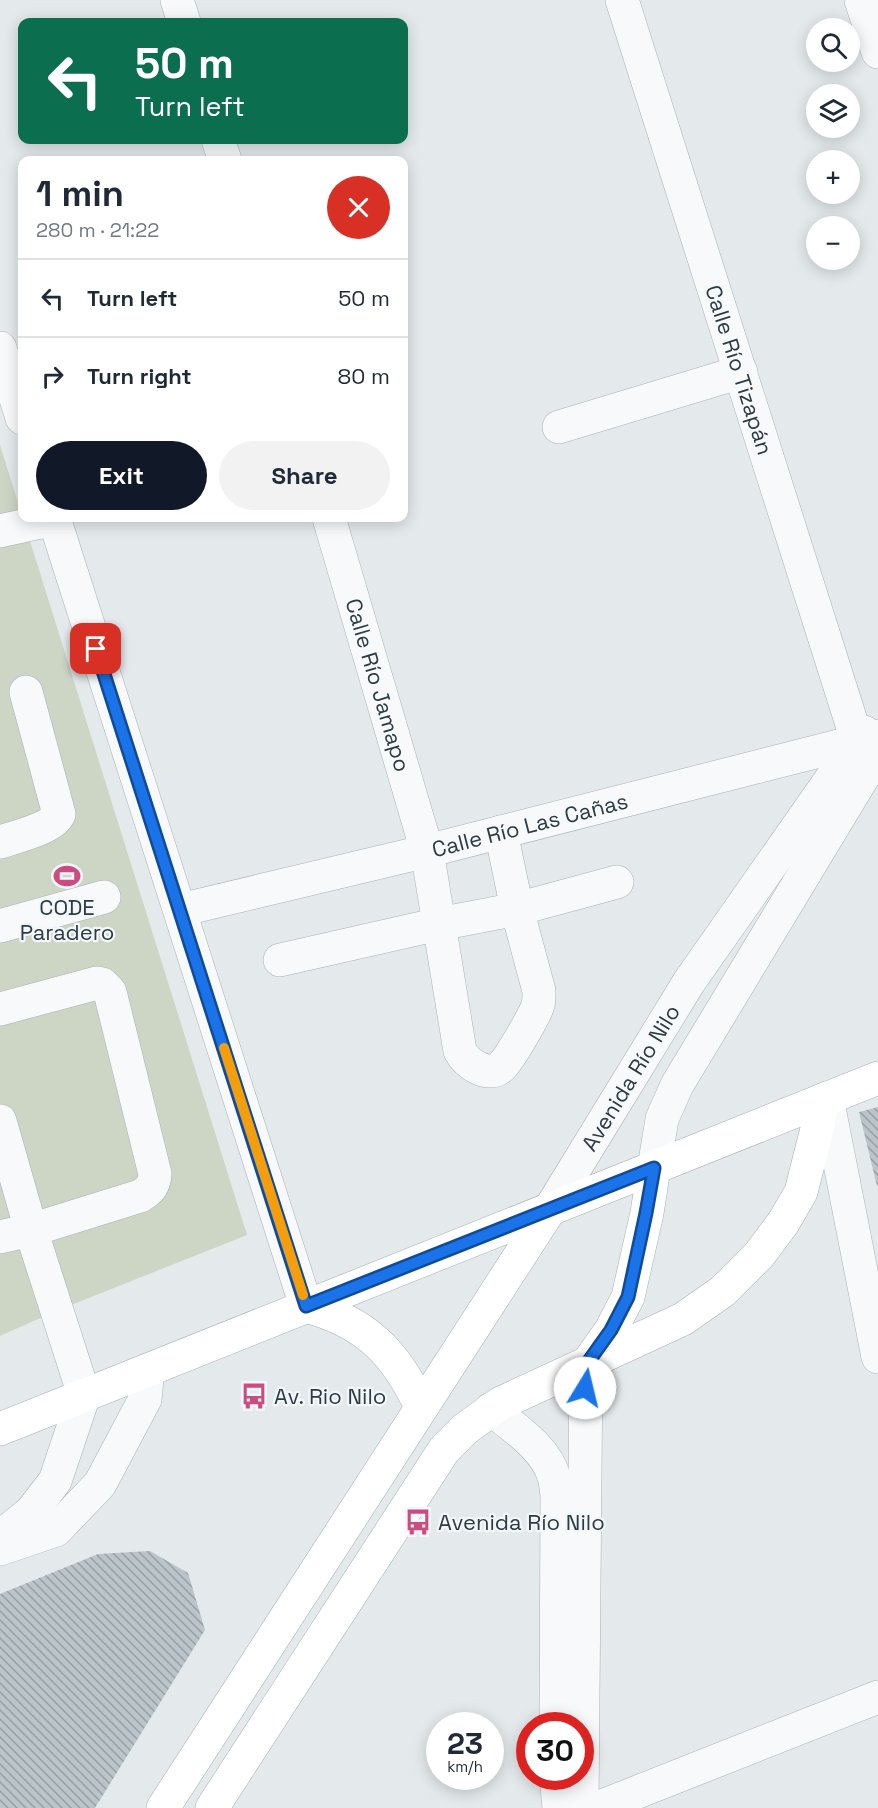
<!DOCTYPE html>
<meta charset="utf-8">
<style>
:root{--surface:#fff;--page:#f2f2f3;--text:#1f2937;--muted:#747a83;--line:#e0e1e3;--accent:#111827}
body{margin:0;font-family:"Space Grotesk",sans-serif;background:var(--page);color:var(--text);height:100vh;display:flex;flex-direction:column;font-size:22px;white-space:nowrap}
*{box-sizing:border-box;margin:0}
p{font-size:20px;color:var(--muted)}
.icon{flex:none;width:33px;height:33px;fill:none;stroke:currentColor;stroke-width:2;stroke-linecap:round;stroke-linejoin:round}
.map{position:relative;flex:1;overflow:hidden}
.side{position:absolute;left:18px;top:156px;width:390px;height:366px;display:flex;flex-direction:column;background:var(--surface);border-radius:12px;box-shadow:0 3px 15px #0003}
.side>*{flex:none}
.guide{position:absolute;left:18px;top:18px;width:390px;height:126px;border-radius:12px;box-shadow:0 3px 15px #0003;background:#0b6e4f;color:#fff;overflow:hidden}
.buttons{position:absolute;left:806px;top:18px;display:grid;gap:12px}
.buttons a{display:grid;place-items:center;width:54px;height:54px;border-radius:50%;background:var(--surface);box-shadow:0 3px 15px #0003;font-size:30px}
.speed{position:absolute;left:426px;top:1712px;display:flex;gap:12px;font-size:30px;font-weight:700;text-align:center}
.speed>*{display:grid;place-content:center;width:78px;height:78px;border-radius:50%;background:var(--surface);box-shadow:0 3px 15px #0003;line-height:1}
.speed small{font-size:15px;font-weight:400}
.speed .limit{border:9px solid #d22;background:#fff;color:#111}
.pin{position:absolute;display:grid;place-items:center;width:51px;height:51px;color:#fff;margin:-26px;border-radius:12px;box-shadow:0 3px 9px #0006}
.me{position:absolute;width:66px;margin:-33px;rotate:9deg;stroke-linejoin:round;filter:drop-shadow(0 0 4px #0008)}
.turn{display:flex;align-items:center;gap:21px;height:126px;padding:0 18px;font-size:27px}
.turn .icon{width:78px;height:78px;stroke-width:2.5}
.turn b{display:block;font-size:42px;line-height:51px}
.round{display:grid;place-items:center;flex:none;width:63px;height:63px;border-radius:32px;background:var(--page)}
.head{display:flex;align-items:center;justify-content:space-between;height:102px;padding:0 18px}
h1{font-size:36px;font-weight:600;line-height:45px}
.cta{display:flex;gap:12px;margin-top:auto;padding:12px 18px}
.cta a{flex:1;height:69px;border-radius:36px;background:var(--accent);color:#fff;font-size:24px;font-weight:600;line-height:69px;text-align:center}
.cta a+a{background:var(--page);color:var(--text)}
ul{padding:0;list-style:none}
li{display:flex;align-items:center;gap:18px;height:78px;padding:0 18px;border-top:2px solid var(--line)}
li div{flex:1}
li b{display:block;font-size:22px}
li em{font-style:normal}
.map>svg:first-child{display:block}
</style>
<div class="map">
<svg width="878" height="1808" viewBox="0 0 878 1808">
<defs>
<pattern id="building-back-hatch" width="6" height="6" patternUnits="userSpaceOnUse" patternTransform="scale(1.5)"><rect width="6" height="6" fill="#bbc4c9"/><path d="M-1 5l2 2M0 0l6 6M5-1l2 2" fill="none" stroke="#98a0a5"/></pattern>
</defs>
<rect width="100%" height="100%" fill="#e4e9ec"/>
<path fill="#cdd5c5" d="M0 445 247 1235 56 1311 0 1336Z"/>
<path fill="url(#building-back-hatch)" d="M878 1107V1186H877L859 1112Z
M150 1551 188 1573 205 1630 95 1808H0V1594L98 1554Z"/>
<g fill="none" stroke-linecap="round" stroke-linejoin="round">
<g stroke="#a9b1b6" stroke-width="34">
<g id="minor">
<path d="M177 0 184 22"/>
<path id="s1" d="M622 0 857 740"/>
<path d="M861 0 878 52"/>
<path d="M218 140 225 160"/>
<path d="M0 348 22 418"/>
<path d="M559 427 741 372"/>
<path d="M54 518 306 1306"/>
<path id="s2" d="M329 518 427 851 460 1051C467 1064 489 1079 502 1066 510 1058 535 1015 538 1005 539 1001 539 996 539 991L517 909 501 832"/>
<path d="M0 531 55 519"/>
<path d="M0 842C15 837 54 828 59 814L26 692"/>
<path id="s3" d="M180 910 427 851 878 736"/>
<path d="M0 926 104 897"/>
<path d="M280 960 439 924 517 909 617 882"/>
<path d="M0 1009 97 983 102 984 110 992 155 1174C154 1186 150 1190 140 1196L31 1230 0 1237"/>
<path d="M827 1098 878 1357"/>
<path d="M0 1121 31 1230 84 1395 55 1481 31 1512 0 1537"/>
<path d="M654 1168 662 1119 677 1085 878 752"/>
<path id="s4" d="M550 1209 689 982 864 732"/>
<path d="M491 1409C513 1427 546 1448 554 1477 556 1483 556 1489 557 1495L556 1725"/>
<path d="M0 1549 56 1530 100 1484 145 1399 148 1370"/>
<path d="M556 1776 559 1808"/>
<path d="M582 1808 586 1365"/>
<path d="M597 1808 878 1697"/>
</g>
</g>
<g stroke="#a3b0b7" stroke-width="34">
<path id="major" d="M306 1306C366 1322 396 1353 421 1407
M587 1364 611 1330 628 1297 647 1213 654 1168
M0 1429 878 1078
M163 1808 550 1209
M212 1808 444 1450 465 1429 501 1403 683 1319 723 1291 759 1255 783 1223 801 1192 818 1125 822 1100"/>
</g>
<use href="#minor" stroke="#f7f9fa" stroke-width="33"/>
<use href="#major" stroke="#fff" stroke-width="33"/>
</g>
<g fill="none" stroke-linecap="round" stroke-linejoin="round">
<g stroke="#114b97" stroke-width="15">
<path id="route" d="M96 649 306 1306 654 1168 646 1213 628 1297 611 1330 586 1365 585 1388"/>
</g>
<use href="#route" stroke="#1a73e8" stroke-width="10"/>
<path stroke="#f59e0b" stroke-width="10" d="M224 1048 303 1295"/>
</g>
<defs>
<g id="stadium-bare" transform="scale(2.07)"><path d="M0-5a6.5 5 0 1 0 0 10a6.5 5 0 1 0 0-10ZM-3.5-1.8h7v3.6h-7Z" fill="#cd4c80" stroke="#f4f7f9" stroke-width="2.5" paint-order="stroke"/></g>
<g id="bus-bare" transform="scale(2.07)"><path d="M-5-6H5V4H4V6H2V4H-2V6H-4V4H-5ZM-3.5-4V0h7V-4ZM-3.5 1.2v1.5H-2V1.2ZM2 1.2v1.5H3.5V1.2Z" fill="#cd4c80" stroke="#f4f7f9" stroke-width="2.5" paint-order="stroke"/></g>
</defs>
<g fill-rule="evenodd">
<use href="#stadium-bare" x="67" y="876"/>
<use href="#bus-bare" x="254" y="1396"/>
<use href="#bus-bare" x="418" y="1522"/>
</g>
<g text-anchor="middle" stroke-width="4.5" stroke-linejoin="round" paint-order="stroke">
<g font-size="22" fill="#2c3b44" stroke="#f4f7f9">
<text dy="8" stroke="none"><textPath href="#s1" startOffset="388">Calle Río Tizapán</textPath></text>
<text dy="8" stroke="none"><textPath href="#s2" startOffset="174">Calle Río Jamapo</textPath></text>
<text dy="8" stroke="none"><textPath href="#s3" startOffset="360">Calle Río Las Cañas</textPath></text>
<text dy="8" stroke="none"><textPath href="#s4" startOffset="154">Avenida Río Nilo</textPath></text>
</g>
<g font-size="22" fill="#2c3b44" stroke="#f4f7f9" text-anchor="start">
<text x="67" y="915" text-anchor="middle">CODE<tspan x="67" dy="25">Paradero</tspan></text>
<text x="274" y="1404">Av. Rio Nilo</text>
<text x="438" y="1530">Avenida Río Nilo</text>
</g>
</g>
</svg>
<div class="buttons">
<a><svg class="icon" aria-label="search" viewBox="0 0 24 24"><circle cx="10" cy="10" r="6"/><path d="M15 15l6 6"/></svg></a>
<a><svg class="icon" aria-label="layers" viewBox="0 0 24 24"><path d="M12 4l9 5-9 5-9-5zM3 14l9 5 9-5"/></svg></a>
<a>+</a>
<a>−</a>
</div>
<div class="speed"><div>23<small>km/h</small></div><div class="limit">30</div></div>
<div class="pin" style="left:96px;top:649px;background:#d93025"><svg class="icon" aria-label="arrive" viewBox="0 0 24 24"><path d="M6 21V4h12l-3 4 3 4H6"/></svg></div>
<svg class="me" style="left:585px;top:1388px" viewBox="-20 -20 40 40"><circle r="19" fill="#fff"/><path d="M0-13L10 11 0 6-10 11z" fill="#1a73e8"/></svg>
<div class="guide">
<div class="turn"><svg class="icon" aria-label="left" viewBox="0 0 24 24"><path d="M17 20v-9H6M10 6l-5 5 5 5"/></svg><div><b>50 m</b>Turn left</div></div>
</div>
<section class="side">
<div class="head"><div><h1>1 min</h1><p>280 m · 21:22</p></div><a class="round" style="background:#d93025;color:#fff"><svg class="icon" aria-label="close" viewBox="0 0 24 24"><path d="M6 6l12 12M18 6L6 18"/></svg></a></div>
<ul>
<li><svg class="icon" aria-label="left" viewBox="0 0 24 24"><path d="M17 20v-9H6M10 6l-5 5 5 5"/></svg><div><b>Turn left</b></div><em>50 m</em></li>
<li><svg class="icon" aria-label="right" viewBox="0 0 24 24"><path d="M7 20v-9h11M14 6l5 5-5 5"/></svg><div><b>Turn right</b></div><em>80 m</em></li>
</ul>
<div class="cta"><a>Exit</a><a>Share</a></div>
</section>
</div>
